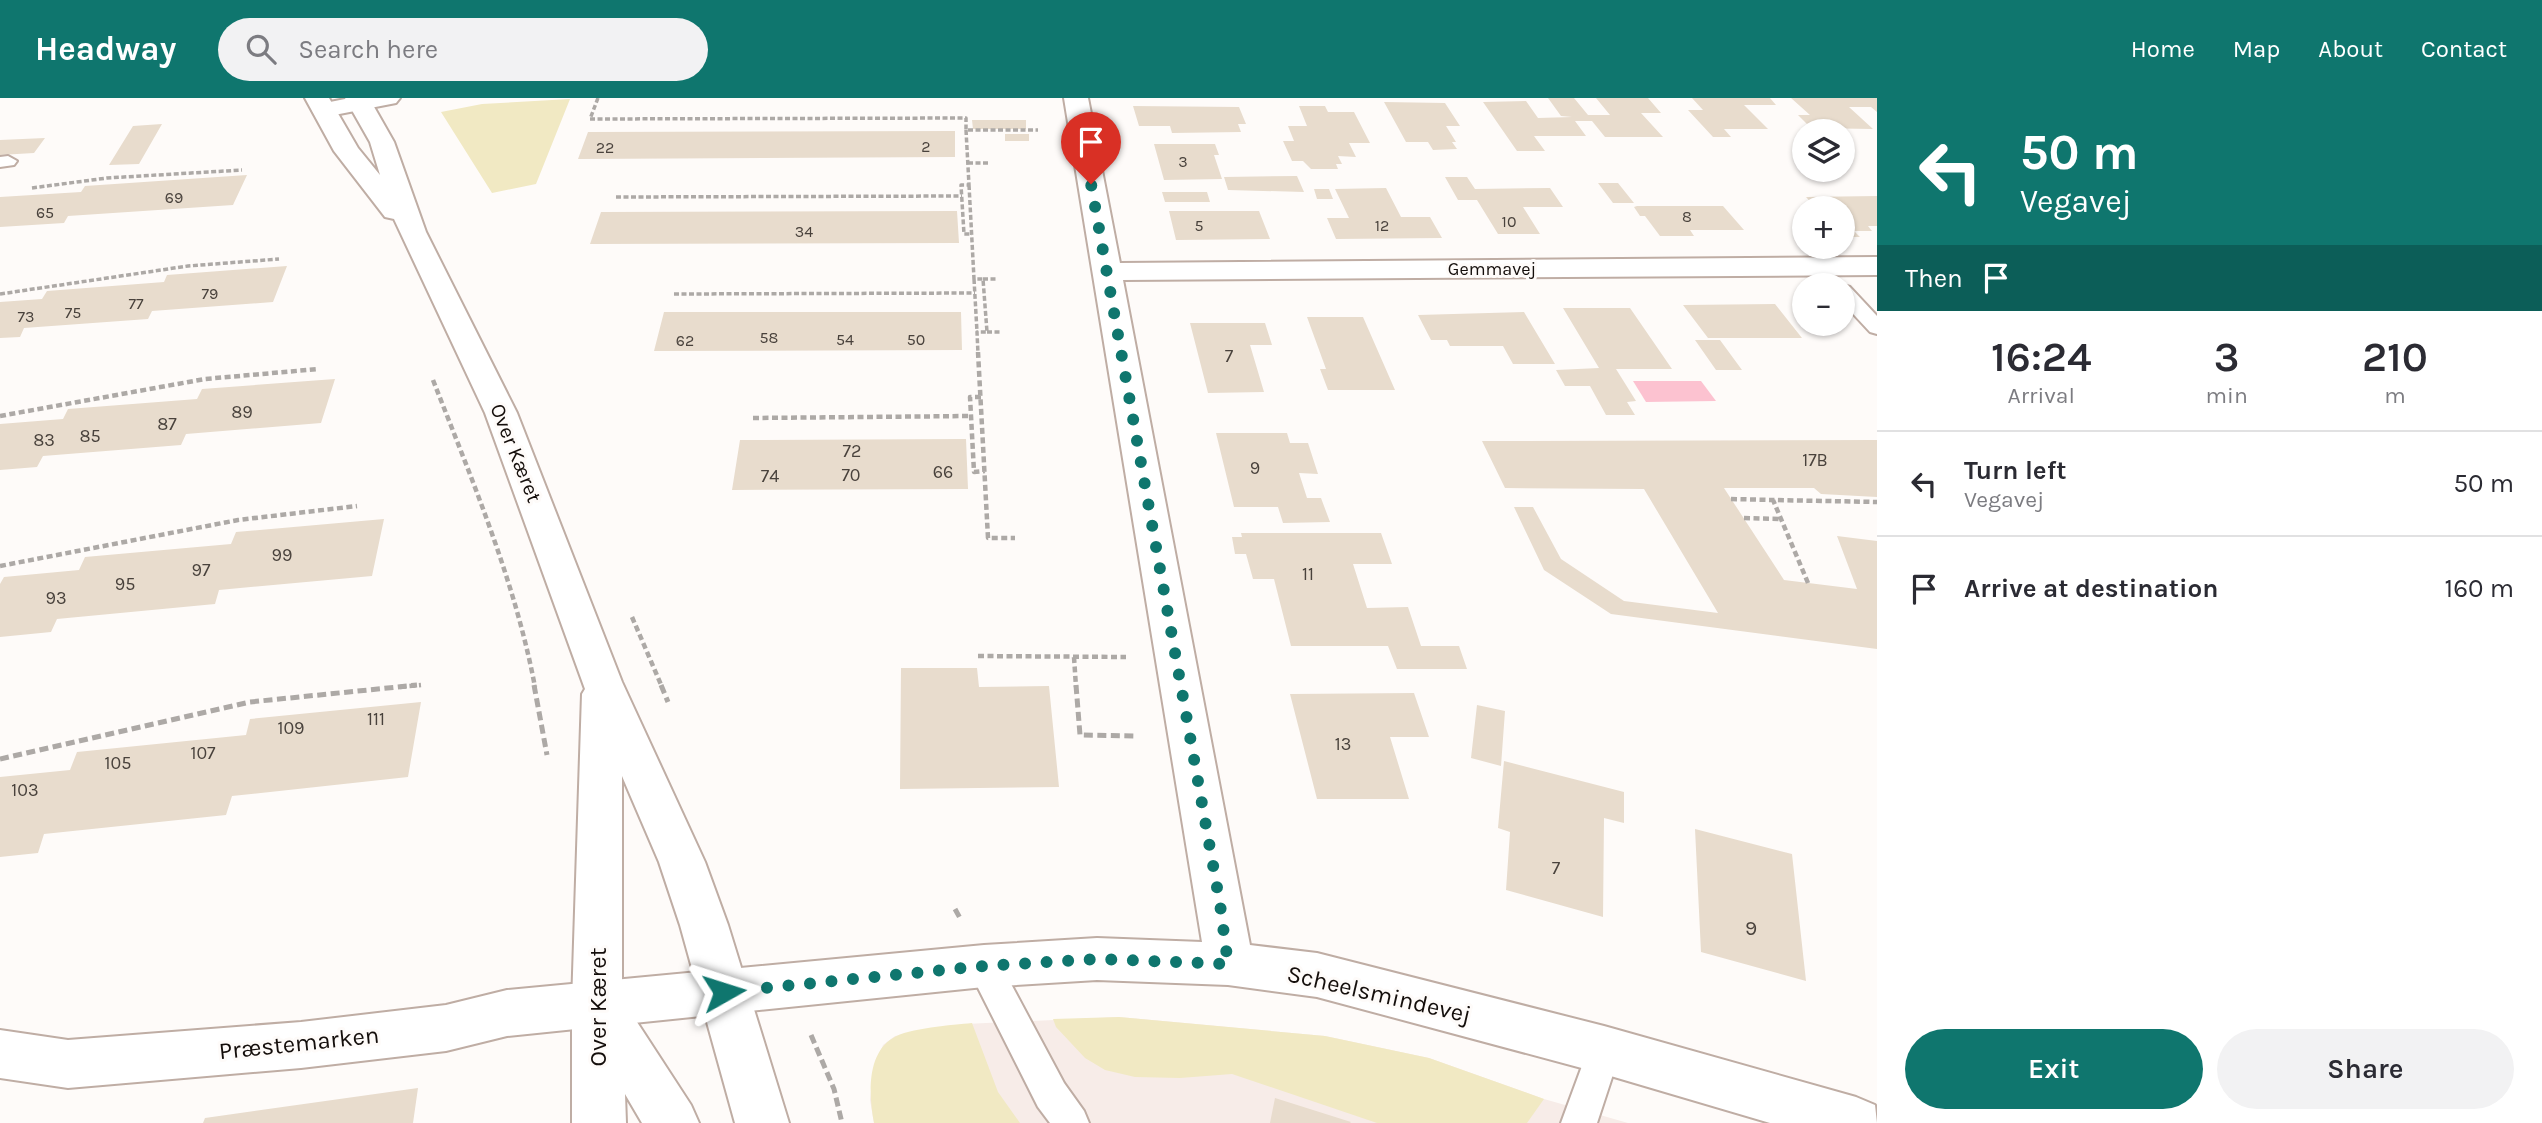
<!DOCTYPE html>
<meta charset="utf-8">
<style>
:root{--surface:#fff;--page:#f2f2f3;--text:#2b2b33;--muted:#7c7c81;--line:#e1e1e2;--accent:#0f766e}
body{margin:0;font-family:Karla,sans-serif;background:var(--page);color:var(--text);height:100vh;display:flex;flex-direction:column;font-size:26px;white-space:nowrap}
*{box-sizing:border-box;margin:0}
p{font-size:23px;color:var(--muted)}
.icon{flex:none;width:38px;height:38px;fill:none;stroke:currentColor;stroke-width:2;stroke-linecap:round;stroke-linejoin:round}
.map{position:relative;flex:1;overflow:hidden}
.side{display:flex;flex-direction:column;background:var(--surface);width:665px}
.side>*{flex:none}
.top-card{background:#0f766e;color:#fff;overflow:hidden}
.buttons{position:absolute;left:1792px;top:21px;display:grid;gap:14px}
.buttons a{display:grid;place-items:center;width:63px;height:63px;border-radius:50%;background:var(--surface);box-shadow:0 2px 5px #0004;font-size:35px}
.pin{position:absolute;display:grid;place-items:center;width:60px;height:60px;color:#fff;margin:-72px -30px;border-radius:50% 50% 50% 0;rotate:-45deg;box-shadow:0 0 7px #0007}
.pin .icon{rotate:45deg}
.me{position:absolute;width:77px;margin:-38px;rotate:84deg;stroke-linejoin:round;filter:drop-shadow(0 0 5px #0008)}
.turn{display:flex;align-items:center;gap:24px;height:147px;padding:0 28px;font-size:32px}
.turn .icon{width:91px;height:91px;stroke-width:2.5}
.turn b{display:block;font-size:49px;line-height:60px}
.then{display:flex;align-items:center;height:66px;padding:0 28px;background:#0003;gap:14px;font-size:26px}
.eta{display:flex;justify-content:space-evenly;align-items:center;height:119px;text-align:center}
.eta b{font-size:42px;font-weight:600;line-height:49px}
.cta{display:flex;gap:14px;margin-top:auto;padding:14px 28px}
.cta a{flex:1;height:80px;border-radius:42px;background:var(--accent);color:#fff;font-size:28px;font-weight:600;line-height:80px;text-align:center}
.cta a+a{background:var(--page);color:var(--text)}
ul{padding:0;list-style:none}
li{display:flex;align-items:center;gap:21px;height:105px;padding:0 28px;border-top:2px solid var(--line)}
li div{flex:1}
li b{display:block;font-size:26px}
li em{font-style:normal}
header{display:flex;align-items:center;gap:42px;box-sizing:border-box;height:98px;padding:0 35px;background:var(--accent);color:#fff}
header strong{font-size:33px}
nav{display:flex;gap:38px;margin-inline-start:auto;font-size:24px}
.search{width:490px;height:63px;background:var(--page);display:flex;align-items:center;gap:18px;box-sizing:border-box;padding:0 24px;border-radius:38px;color:var(--muted);font-size:26px}
main{display:flex;flex:1;min-height:0}
.map>svg:first-child{display:block}
</style>
<header>
<strong>Headway</strong>
<div class="search"><svg class="icon" aria-label="search" viewBox="0 0 24 24"><circle cx="10" cy="10" r="6"/><path d="M15 15l6 6"/></svg>Search here</div>
<nav><a>Home</a><a>Map</a><a>About</a><a>Contact</a></nav>
</header>
<main>
<div class="map">
<svg width="1877" height="1025" viewBox="0 0 1877 1025">
<rect width="100%" height="100%" fill="#fefbf9"/>
<path fill="#f7ece8" d="M1119 919 1325 938 1429 960 1544 1001 1628 1025H874L870 1002 874 968 883 947 895 938 965 926Z"/>
<path fill="#f1e9c3" d="M570 1 536 86 492 95 441 14 482 6Z
M1119 919 1325 938 1429 960 1544 1001 1527 1025H1377L1232 976 1180 980 1135 979 1105 972 1085 960 1056 929 1053 921Z
M972 925 998 994 1020 1025H874C869 999 866 956 893 940 908 930 953 927 972 925Z"/>
<path fill="#fcc2d0" d="M1633 283H1701L1716 303 1646 304Z"/>
<path fill="#e8dccd" d="M1548 0H1574L1588 17H1610L1596 0H1648L1661 15H1641L1663 39H1605L1592 23H1575L1586 38H1534L1545 53H1517L1483 4 1526 3 1538 20 1572 19 1561 18Z
M1692 0H1770L1776 7H1744L1768 31H1724L1731 39H1713L1688 12H1703Z
M1791 0H1877V14L1871 9H1849L1873 31 1811 30 1798 17H1810Z
M1384 4 1445 5 1460 28H1446L1456 44H1452L1457 51 1433 52 1428 44H1406Z
M1133 8 1239 9 1246 26H1238L1241 34 1172 35 1170 28H1139Z
M1299 8H1325L1328 14H1354L1370 45H1349L1356 59 1338 58 1342 66H1336L1338 71H1311L1303 63H1292L1283 43H1294L1288 28H1307Z
M972 22H1026V31H973Z
M162 26 139 66 109 67 133 28Z
M955 33V59L578 61 588 34Z
M1005 36H1029V43H1005Z
M45 40 34 55 0 57V42Z
M1154 46H1215L1219 57H1214L1222 81 1164 82Z
M247 77 233 107 68 118 64 125 0 129V99L81 94 85 88Z
M1297 78 1304 94 1228 92 1224 79Z
M1445 79H1467L1475 91 1550 90 1563 109H1523L1540 136H1498L1477 102H1458Z
M1598 85H1618L1634 105H1613Z
M1386 90 1401 119H1430L1442 140 1336 141 1327 120H1349L1335 91Z
M1314 91H1329L1333 101H1317Z
M1162 94H1207L1210 104H1165Z
M1877 98V128H1868L1872 133H1854L1860 139H1843V110H1816L1806 99Z
M1637 108H1723L1744 132H1690L1694 138H1660L1645 118H1640L1634 109Z
M957 113 959 145 590 146 601 114Z
M1169 113H1259L1270 141 1176 142Z
M287 168 273 204 152 213 148 221 24 230 20 239 0 240V204L42 201 47 193 164 184 167 177Z
M1775 206 1802 240H1708L1683 207Z
M1563 210H1630L1672 271H1616L1636 303 1627 304 1635 317H1606L1590 288H1565L1556 272 1599 270Z
M664 214H961L962 252 654 253Z
M1524 214 1555 266H1513L1503 248H1450L1447 242H1431L1418 217Z
M1307 219H1363L1395 292H1328L1320 271H1326Z
M1190 225H1265L1272 247H1250L1264 294 1208 295Z
M1695 242H1720L1742 272H1716Z
M335 281 321 325 186 336 181 347 43 358 37 369 0 372V326L63 321 68 311 197 301 202 291Z
M1216 335H1287L1290 345H1308L1318 376 1299 375 1307 400H1321L1330 424 1283 425 1278 409H1234Z
M966 341 968 391 732 392 740 342Z
M1877 342V399L1821 396 1814 390H1724L1784 482 1857 491 1837 438 1877 443V551L1611 516 1544 472 1514 409H1533L1561 461 1624 503 1718 515 1644 391 1505 390 1482 343Z
M384 421 372 478 219 492 215 506 57 521 51 534 0 539V486L4 479 79 472 85 459 231 446 236 434Z
M1241 435H1381L1392 466H1353L1367 510 1408 509 1421 548H1459L1467 571H1397L1388 548H1291L1274 481H1253L1246 456H1235L1232 439H1242Z
M901 570H977L979 589 1049 588 1059 689 900 691Z
M1414 595 1429 639H1390L1409 701H1317L1290 596Z
M421 604 408 679 232 698 226 717 44 736 38 755 0 759V679L70 672 77 654 246 637 250 621Z
M1477 607 1505 613 1501 668 1471 660Z
M1504 663 1624 694V725L1604 720 1603 819 1506 792 1510 734 1498 730Z
M1695 731 1792 756 1806 883 1701 854Z
M418 990 413 1025H203L205 1020Z
M1275 1000 1351 1024 1350 1025H1270Z"/>
<g fill="none" stroke-linecap="round" stroke-linejoin="round">
<g stroke="#bfada4" stroke-width="4">
<path id="lane" d="M8 58 17 63 14 67 0 69V59Z
M1842 187H1843L1850 189 1877 218V236L1870 234 1843 205Z
M984 853 996 858 1064 985 1084 1013 1089 1025H1050L1038 1009 967 868 972 858Z
M1604 936 1616 941 1621 952 1597 1025H1561L1592 941Z"/>
</g>
<g stroke="#bfada4" stroke-width="4">
<path id="street" d="M350 0H400L396 5 324 19 315 17 312 12 315 7Z
M1064 0H1088L1120 165 1877 159V177L1123 182 1250 847 1317 855 1604 928 1856 999 1875 1007 1877 1025H1770L1604 976 1317 899 1228 887 1097 882 984 889 507 938 446 953 301 970 68 990 0 980V932L68 942 301 924 446 907 507 892 984 847 1097 840 1202 844Z"/>
</g>
<g stroke="#bfada4" stroke-width="4">
<path id="secondary" d="M305 0H329L358 50 380 77 370 44 345 0H369L394 44 426 134 517 315 622 584 705 764 728 827 789 1025H735L680 827 659 764 622 678V901L691 1007 699 1025H642L625 996 626 1025H572V906L582 596 585 591 485 315 394 121 385 119 334 53Z"/>
</g>
<path stroke="#ada9a6" stroke-width="3.5" stroke-dasharray="5 2.5" stroke-linecap="butt" d="M598 0 590 21 966 20V32H1038
M966 32 969 87H961L964 136H972
M968 65H990
M969 87 974 181H983L987 234H977L978 256
M32 90 107 80 242 72
M616 99 962 98
M974 181 977 234
M983 181H998
M0 196 188 168 279 161
M674 196 975 195
M987 234H1002"/>
<path stroke="#ada9a6" stroke-width="4.5" stroke-dasharray="6 3.5" stroke-linecap="butt" d="M978 254 988 440H1015
M433 282C472 382 515 483 535 589
M981 299H970L974 374 985 373
M0 318 205 281 318 271
M753 320 971 318
M1731 401 1773 402
M1744 420 1781 421
M0 468 238 422 357 408
M1808 485 1773 402 1877 404
M632 519 662 589
M978 558 1126 559
M1074 559 1076 589
M400 589 421 587"/>
<path stroke="#ada9a6" stroke-width="5" stroke-dasharray="9 4.5" stroke-linecap="butt" d="M534 587 547 657
M661 587 668 604
M1076 587 1080 637 1137 638
M0 661 250 604 417 587
M955 811 960 820
M811 937 834 991 842 1025"/>
<use href="#lane" fill="#fff" fill-rule="evenodd"/>
<use href="#street" fill="#fff" fill-rule="evenodd"/>
<use href="#secondary" fill="#fff" fill-rule="evenodd"/>
</g>
<g fill="none" stroke-linecap="round" stroke-linejoin="round">
<path stroke="#0f766e" stroke-width="12" stroke-dasharray="0 21.6" d="M724 894 984 868 1097 861 1228 866 1220 806 1091 86"/>
</g>
<g text-anchor="middle" stroke-width="6" stroke-linejoin="round" paint-order="stroke">
<g font-size="16" fill="#49423c">
<text x="926" y="54">2</text>
<text x="605" y="55">22</text>
<text x="1183" y="69">3</text>
<text x="174" y="105">69</text>
<text x="45" y="120">65</text>
<text x="1687" y="124">8</text>
<text x="1509" y="129">10</text>
<text x="1199" y="133">5</text>
<text x="1382" y="133">12</text>
<text x="804" y="139">34</text>
<text x="210" y="201">79</text>
<text x="136" y="211">77</text>
<text x="73" y="220">75</text>
<text x="26" y="224">73</text>
<text x="769" y="245">58</text>
<text x="845" y="247">54</text>
<text x="916" y="247">50</text>
<text x="685" y="248">62</text>
</g>
<g font-size="18" fill="#140e0b" stroke="#fefbf9">
<text x="1492" y="177">Gemmavej</text>
</g>
<g font-size="18" fill="#49423c">
<text x="1229" y="264">7</text>
<text x="242" y="320">89</text>
<text x="167" y="332">87</text>
<text x="90" y="344">85</text>
<text x="44" y="348">83</text>
<text x="852" y="359">72</text>
<text x="1815" y="368">17B</text>
<text x="1255" y="376">9</text>
<text x="943" y="380">66</text>
<text x="851" y="383">70</text>
<text x="770" y="384">74</text>
<text x="282" y="463">99</text>
<text x="201" y="478">97</text>
<text x="1308" y="482">11</text>
<text x="125" y="492">95</text>
<text x="56" y="506">93</text>
<text x="376" y="627">111</text>
<text x="291" y="636">109</text>
<text x="1343" y="652">13</text>
<text x="203" y="661">107</text>
<text x="118" y="671">105</text>
<text x="25" y="698">103</text>
<text x="1556" y="776">7</text>
</g>
<g font-size="21" fill="#140e0b" stroke="#fefbf9">
<text transform="translate(516 355) rotate(68)" y="7">Over Kæret</text>
</g>
<g font-size="21" fill="#49423c">
<text x="1751" y="837">9</text>
</g>
<g font-size="24" fill="#140e0b" stroke="#fefbf9">
<text transform="translate(1379 896) rotate(13)" y="8">Scheelsmindevej</text>
<text transform="translate(598 909) rotate(-90)" y="8">Over Kæret</text>
<text transform="translate(299 945) rotate(-6)" y="8">Præstemarken</text>
</g>
</g>
</svg>
<div class="buttons">
<a><svg class="icon" aria-label="layers" viewBox="0 0 24 24"><path d="M12 4l9 5-9 5-9-5zM3 14l9 5 9-5"/></svg></a>
<a>+</a>
<a>−</a>
</div>
<div class="pin" style="left:1091px;top:86px;background:#d93025"><svg class="icon" aria-label="arrive" viewBox="0 0 24 24"><path d="M6 21V4h12l-3 4 3 4H6"/></svg></div>
<svg class="me" style="left:724px;top:894px" viewBox="-20 -20 40 40"><path d="M0-17L14 15 0 8-14 15z" fill="#0f766e" stroke="#fff" stroke-width="4"/></svg>
</div>
<section class="side">
<div class="top-card">
<div class="turn"><svg class="icon" aria-label="left" viewBox="0 0 24 24"><path d="M17 20v-9H6M10 6l-5 5 5 5"/></svg><div><b>50 m</b>Vegavej</div></div>
<div class="then">Then<svg class="icon" aria-label="arrive" viewBox="0 0 24 24"><path d="M6 21V4h12l-3 4 3 4H6"/></svg></div>
</div>
<div class="eta">
<div><b>16:24</b><p>Arrival</p></div>
<div><b>3</b><p>min</p></div>
<div><b>210</b><p>m</p></div>
</div>
<ul>
<li><svg class="icon" aria-label="left" viewBox="0 0 24 24"><path d="M17 20v-9H6M10 6l-5 5 5 5"/></svg><div><b>Turn left</b><p>Vegavej</p></div><em>50 m</em></li>
<li><svg class="icon" aria-label="arrive" viewBox="0 0 24 24"><path d="M6 21V4h12l-3 4 3 4H6"/></svg><div><b>Arrive at destination</b></div><em>160 m</em></li>
</ul>
<div class="cta"><a>Exit</a><a>Share</a></div>
</section>
</main>
